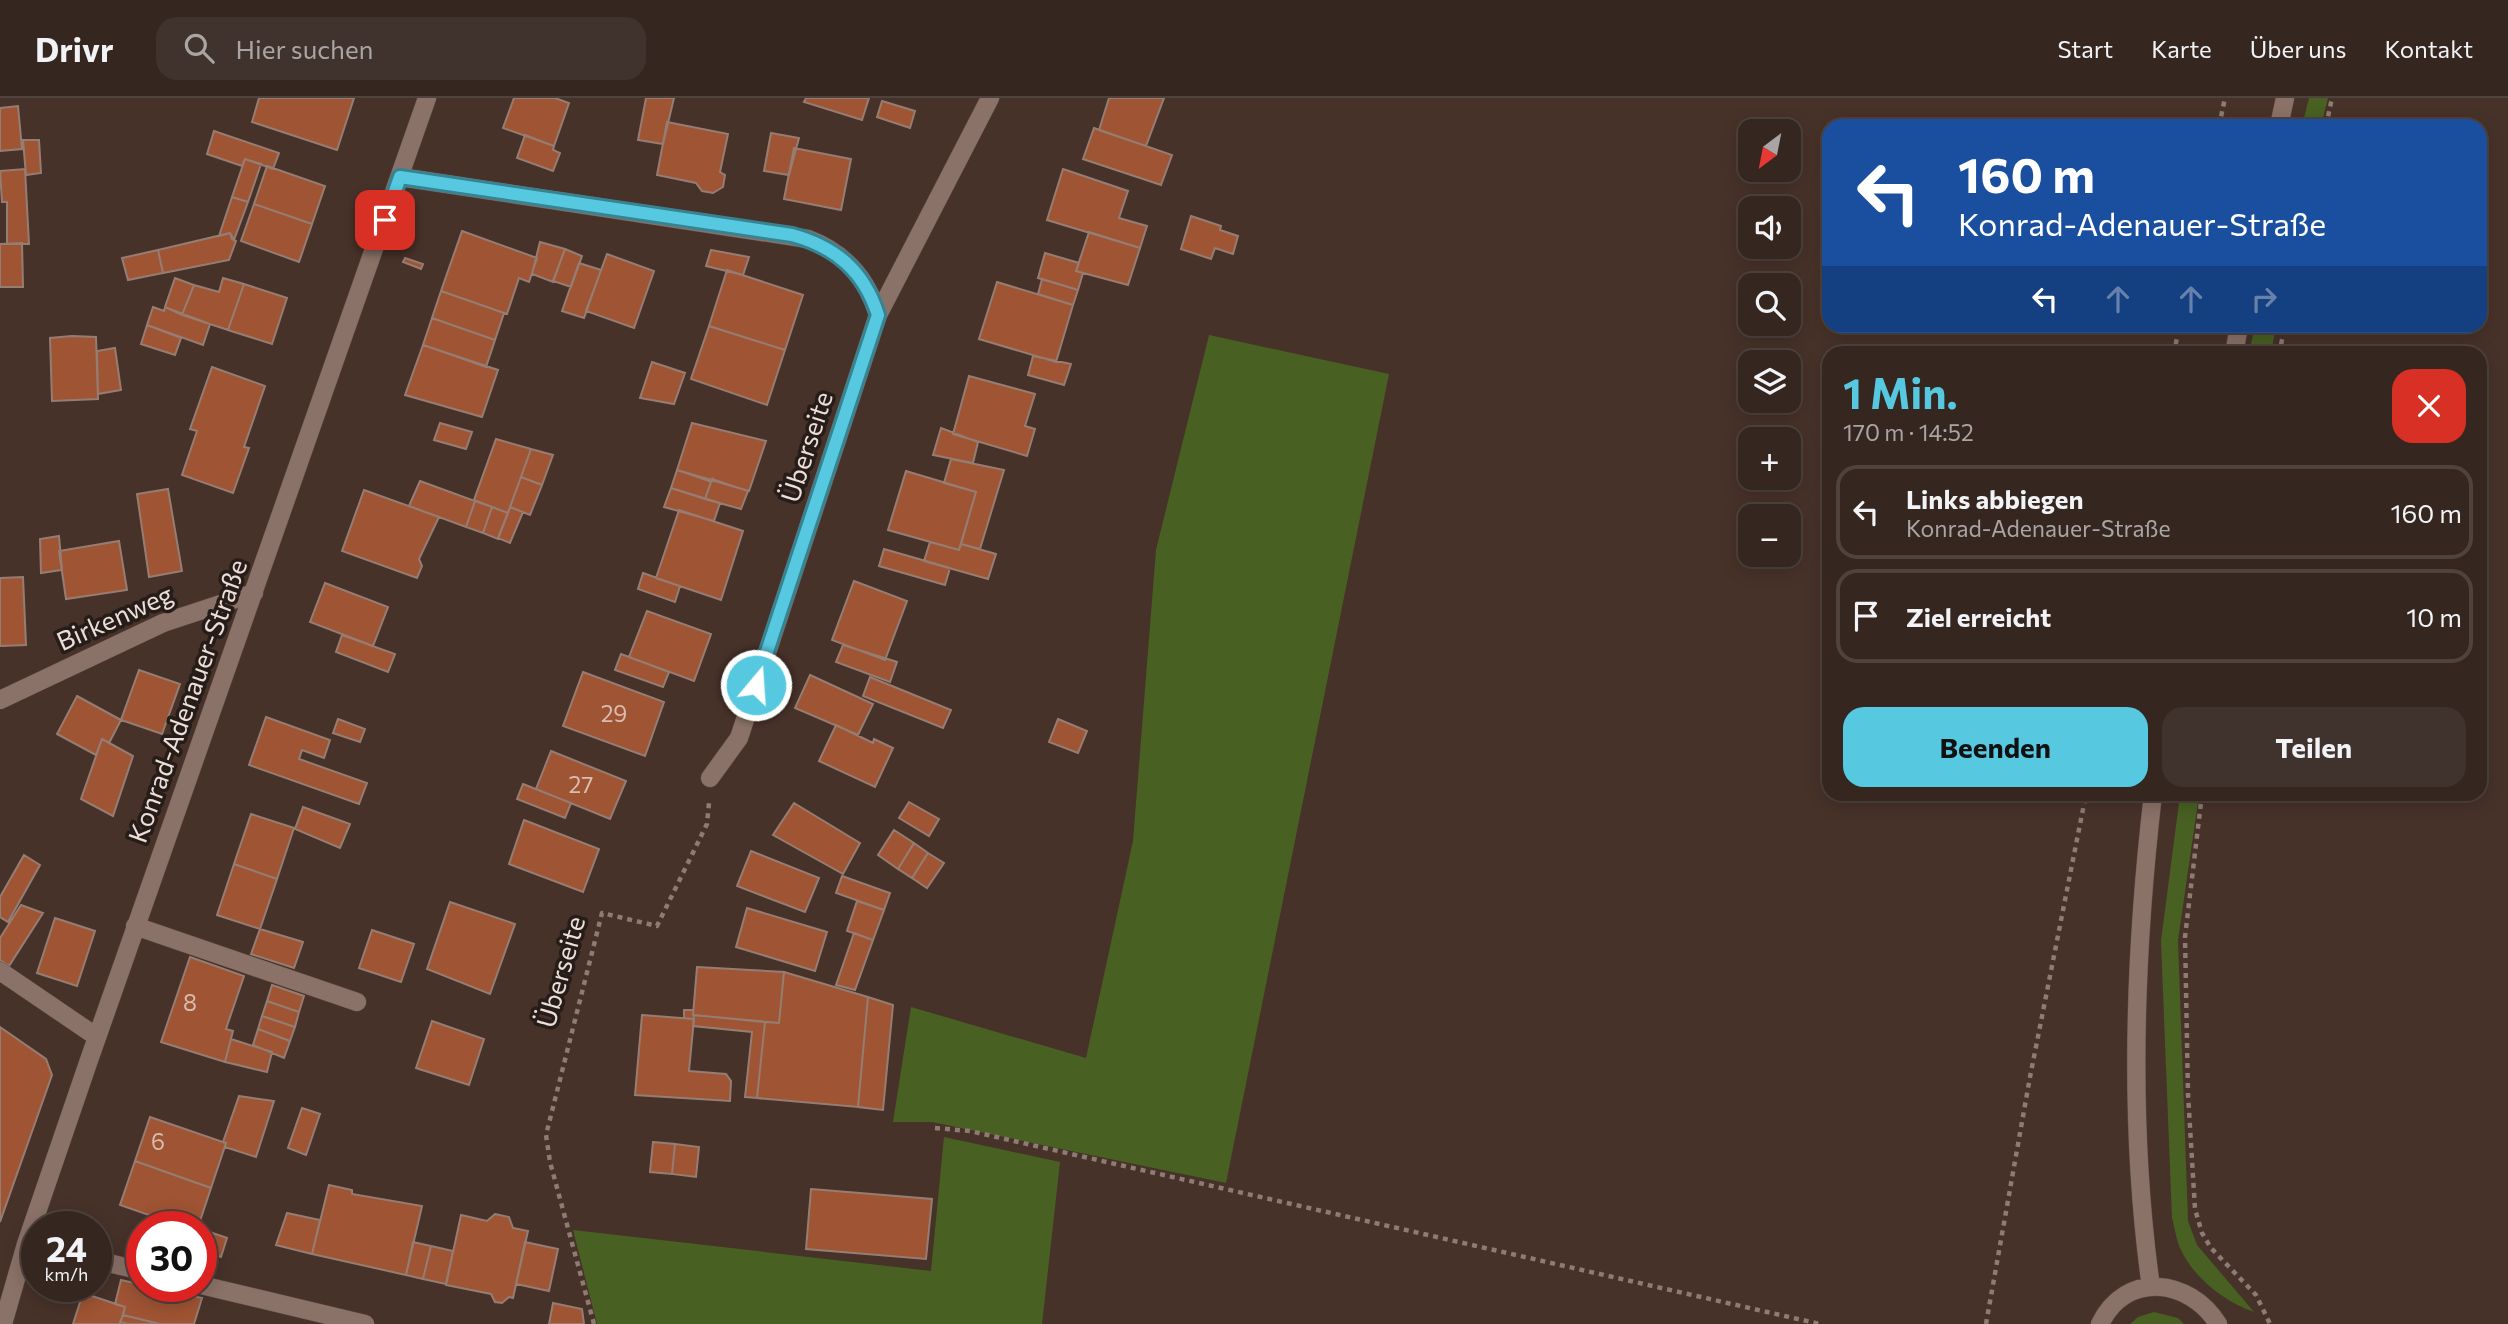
<!DOCTYPE html>
<html lang="de">
<meta charset="utf-8">
<style>
:root{--surface:#35261f;--page:#40322c;--text:#f1f3f6;--muted:#aaa5a4;--line:#4f433d;--accent:#56c9e1}
body{margin:0;font-family:Commissioner,sans-serif;background:var(--page);color:var(--text);height:100vh;display:flex;flex-direction:column;font-size:26px;white-space:nowrap}
*{box-sizing:border-box;margin:0}
p{font-size:23px;color:var(--muted)}
.icon{flex:none;width:38px;height:38px;fill:none;stroke:currentColor;stroke-width:2;stroke-linecap:round;stroke-linejoin:round}
.map{position:relative;flex:1;overflow:hidden}
.sheet{position:absolute;left:1822px;top:248px;width:665px;height:455px;display:flex;flex-direction:column;background:var(--surface);border-radius:21px;box-shadow:0 4px 18px #0003,0 0 0 2px var(--line)}
.sheet>*{flex:none}
.banner{position:absolute;left:1822px;top:21px;width:665px;height:214px;border-radius:21px;box-shadow:0 4px 18px #0003,0 0 0 2px var(--line);background:#1a4fa0;color:#fff;overflow:hidden}
.needle{width:46px;rotate:212deg}
.tools{position:absolute;left:1738px;top:21px;display:grid;gap:14px}
.tools a{display:grid;place-items:center;width:63px;height:63px;border-radius:14px;background:var(--surface);box-shadow:0 4px 18px #0003,0 0 0 2px var(--line);font-size:35px}
.speed{position:absolute;left:21px;top:1113px;display:flex;gap:14px;font-size:35px;font-weight:700;text-align:center}
.speed>*{display:grid;place-content:center;width:91px;height:91px;border-radius:50%;background:var(--surface);box-shadow:0 4px 18px #0003,0 0 0 2px var(--line);line-height:1}
.speed small{font-size:18px;font-weight:400}
.speed .limit{border:10px solid #d22;background:#fff;color:#111}
.pin{position:absolute;display:grid;place-items:center;width:60px;height:60px;color:#fff;margin:-30px;border-radius:14px;box-shadow:0 4px 10px #0006}
.me{position:absolute;width:77px;margin:-38px;rotate:18deg;stroke-linejoin:round;filter:drop-shadow(0 0 5px #0008)}
.turn{display:flex;align-items:center;gap:24px;height:147px;padding:0 21px;font-size:32px}
.turn .icon{width:91px;height:91px;stroke-width:2.5}
.turn b{display:block;font-size:49px;line-height:60px}
.lanes{display:flex;align-items:center;height:66px;padding:0 21px;background:#0003;justify-content:center;gap:35px;direction:ltr}
.lanes .off{opacity:.35}
.round{display:grid;place-items:center;flex:none;width:74px;height:74px;border-radius:21px;background:var(--page)}
.head{display:flex;align-items:center;justify-content:space-between;height:119px;padding:0 21px}
h1{font-size:42px;font-weight:700;line-height:52px;color:var(--accent)}
.button{display:flex;gap:14px;margin-top:auto;padding:14px 21px}
.button a{flex:1;height:80px;border-radius:21px;background:var(--accent);color:#111;font-size:28px;font-weight:700;line-height:80px;text-align:center}
.button a+a{background:var(--page);color:var(--text)}
ul{padding:0;list-style:none}
li{display:flex;align-items:center;gap:21px;height:94px;margin:0 14px 10px;padding:0 7px;border:4px solid var(--line);border-radius:21px}
li div{flex:1}
li b{display:block;font-size:26px}
li em{font-style:normal}
header{display:flex;align-items:center;gap:42px;box-sizing:border-box;height:98px;padding:0 35px;background:var(--surface);border-bottom:2px solid var(--line)}
header strong{font-size:33px}
nav{display:flex;gap:38px;margin-inline-start:auto;font-size:24px}
.search{width:490px;height:63px;background:var(--page);display:flex;align-items:center;gap:18px;box-sizing:border-box;padding:0 24px;border-radius:21px;color:var(--muted);font-size:26px}
.map>svg:first-child{display:block}
</style>
<header>
<strong>Drivr</strong>
<div class="search"><svg class="icon" aria-label="search" viewBox="0 0 24 24"><circle cx="10" cy="10" r="6"/><path d="M15 15l6 6"/></svg>Hier suchen</div>
<nav><a>Start</a><a>Karte</a><a>Über uns</a><a>Kontakt</a></nav>
</header>
<div class="map">
<svg width="2508" height="1226" viewBox="0 0 2508 1226">
<rect width="100%" height="100%" fill="#473229"/>
<path fill="#486122" d="M2309 0H2328L2321 28H2302Z
M2255 228H2276L2271 255H2249Z
M1209 237 1389 276 1226 1085 932 1024H893L911 909 1086 960 1133 743 1156 452Z
M2180 697H2199L2178 842 2188 1123 2197 1147 2254 1214C2225 1204 2194 1180 2181 1152 2176 1142 2175 1130 2172 1120L2161 843Z
M944 1039 1060 1064 1042 1226H597L573 1132 931 1173Z
M2154 1214 2178 1220 2184 1226H2130L2138 1219Z"/>
<path fill="#9f5433" stroke="#967d73" stroke-width="2" d="M259 0H354L337 52 252 24Z
M514 0H555L569 5 554 48 503 30Z
M646 0H674L663 46 638 42Z
M806 0H869L862 22 804 4Z
M1109 0H1164L1146 48 1099 32Z
M882 3 915 13 910 30 877 19Z
M18 8 22 51 0 53V10Z
M667 24 728 36 720 74 725 77 723 89 713 95 702 93 696 85 657 77Z
M1094 30 1172 57 1161 87 1083 61Z
M214 33 279 55 273 71 245 61 242 68 207 56Z
M771 35 799 40 789 77 764 73Z
M525 37 554 48 553 52 560 55 553 73 517 60Z
M23 42H39L41 75 26 77Z
M794 50 851 61 841 112 784 101Z
M245 61 261 66 248 104 232 99Z
M267 68 325 88 312 126 254 106Z
M25 71 29 146H7V104H2L0 73Z
M1063 71 1128 93 1119 120 1147 128 1140 150 1047 122Z
M232 99 248 104 234 142 230 135 219 138Z
M254 106 312 126 299 164 241 143Z
M1191 118 1221 128 1220 132 1238 138 1233 156 1215 150 1211 161 1181 151Z
M462 133 537 160 529 184 519 180 507 216 441 193Z
M1089 134 1140 150 1128 187 1076 173Z
M230 135 232 141 236 143 229 162 163 175 158 152Z
M540 144 565 151 553 184 532 176Z
M22 145 23 189H0V146Z
M565 151 582 158 571 189 553 183Z
M158 152 163 175 128 182 122 160Z
M711 152 749 159 743 177 706 168Z
M1045 155 1079 165 1076 173 1083 175 1078 192 1038 180Z
M607 156 654 173 634 230 586 213Z
M405 160 423 166 421 171 403 164Z
M579 165 601 172 584 220 562 213Z
M727 172 803 197 785 252 709 228Z
M175 180 194 187 182 217 165 209Z
M223 180 244 186 228 232 182 217 194 187 219 194Z
M1042 181 1078 192 1073 207 1038 196Z
M997 184 1073 207 1056 264 979 241Z
M244 186 287 200 272 246 228 232Z
M441 193 504 215 495 242 432 220Z
M153 209 164 213 165 209 210 226 203 247 147 227Z
M432 220 495 242 486 269 423 247Z
M147 227 181 240 175 257 141 246Z
M709 228 785 252 767 307 691 281Z
M72 238 96 239 98 301 52 303 50 240Z
M423 247 498 272 482 319 405 297Z
M115 250 121 292 98 296 97 253Z
M1033 258 1071 266 1064 287 1028 277Z
M652 264 685 275 674 306 640 300Z
M212 269 265 288 244 349 249 350 233 395 182 377 197 333 190 331Z
M969 278 1035 296 1025 328 1035 331 1027 358 953 336Z
M440 325 472 334 466 351 434 342Z
M692 325 766 343 749 393 677 372Z
M941 330 978 344 973 365 933 357Z
M496 341 531 351 508 415 474 402Z
M531 351 553 357 542 387 521 379Z
M951 361 1004 372 980 451 961 446 976 394 944 385Z
M677 372 709 383 712 381 705 401 671 390Z
M906 373 976 394 959 452 888 432Z
M521 379 542 387 530 417 510 409Z
M712 381 748 393 741 411 705 401Z
M420 383 475 403 466 429 409 408Z
M671 390 720 405 714 423 664 409Z
M168 391 182 473 149 479 137 396Z
M364 392 439 419 419 461 422 468 417 480 342 453Z
M475 403 492 409 483 435 466 429Z
M492 409 508 415 498 441 483 435Z
M510 409 523 414 510 445 498 440Z
M679 412 743 433 721 502 656 480Z
M59 438 62 472 41 475 40 441Z
M119 443 127 492 66 501 59 453Z
M930 444 959 452 961 446 996 456 988 481 924 463Z
M884 451 950 470 945 487 879 468Z
M643 475 680 488 675 504 638 491Z
M23 479 26 547 0 548V480Z
M854 483 907 503 885 562 832 542Z
M325 485 388 509 373 548 310 524Z
M647 513 711 536 694 583 629 559Z
M342 537 395 556 388 574 336 554Z
M843 547 897 564 890 584 836 564Z
M621 556 669 574 663 589 615 572Z
M139 572 180 586 162 636 121 622Z
M583 574 664 604 645 658 563 628Z
M810 577 873 606 858 637 795 610Z
M870 579 951 612 943 630 863 598Z
M77 598 121 622 109 645 102 641 96 657 57 636Z
M266 619 330 642 324 660 302 652 299 661 367 685 359 706 249 667Z
M338 621 365 631 360 644 333 635Z
M1058 621 1087 633 1078 655 1049 644Z
M836 627 873 645 874 641 893 650 875 689 819 663Z
M102 641 133 658 113 718 81 701Z
M551 653 626 683 610 721 536 691Z
M523 686 571 705 565 720 517 701Z
M909 704 939 721 929 738 899 720Z
M794 705 860 745 843 776 773 737Z
M303 709 350 726 340 750 295 731Z
M251 716 294 730 277 781 234 766Z
M524 722 599 751 583 794 509 766Z
M894 732 914 745 898 771 878 757Z
M914 745 928 755 912 780 898 771Z
M751 753 819 780 805 814 737 788Z
M928 755 944 765 927 790 912 780Z
M24 757 40 767 8 824 0 819V799Z
M234 766 277 781 260 831 217 817Z
M842 778 890 795 884 812 836 795Z
M857 803 884 812 873 842 847 833Z
M450 804 515 826 490 896 427 871Z
M21 807 43 815 9 868 0 862V840Z
M747 810 827 834 815 873 736 849Z
M55 820 95 833 77 888 37 875Z
M260 831 303 844 294 870 251 856Z
M372 832 414 846 401 884 359 870Z
M854 835 873 842 855 892 836 887Z
M190 859 244 878 226 931 233 933 225 964 161 944Z
M697 869 784 874 779 925 693 917Z
M784 874 868 899 858 1009 757 1000 765 924 779 925Z
M272 887 304 898 299 914 267 903Z
M868 899 893 907 883 1012 858 1009Z
M267 903 299 914 295 929 262 918Z
M684 912H693L694 921H684Z
M642 917 694 921 689 973 726 976 731 983 730 1003 635 997Z
M694 917 765 924 757 1000 745 999 752 934 693 928Z
M262 918 295 929 290 943 258 931Z
M432 923 484 941 469 987 416 970Z
M0 929 46 961 52 977 0 1124Z
M258 931 290 943 284 960 253 947Z
M231 941 272 954 267 974 225 964Z
M239 998 274 1003 256 1059 225 1049 226 1045 223 1044Z
M302 1010 320 1016 306 1057 288 1050Z
M150 1019 226 1045 211 1090 135 1063Z
M653 1044 675 1046 672 1076 650 1074Z
M675 1046 699 1049 696 1079 672 1076Z
M135 1063 211 1090 198 1129H183L120 1107Z
M329 1087 352 1092V1096L422 1108 406 1177 312 1156Z
M811 1091 932 1101 926 1161 806 1151Z
M287 1115 320 1122 312 1156 276 1147Z
M495 1116 509 1119 513 1130 528 1133 513 1200 509 1199 502 1205 495 1204 491 1196 446 1187 461 1117 487 1123Z
M201 1131 227 1140 221 1159 201 1152Z
M413 1144 431 1148 423 1181 406 1177Z
M525 1144 558 1151 549 1193 516 1186Z
M431 1148 453 1153 446 1186 423 1181Z
M121 1182 202 1200 194 1226H160L123 1217 125 1209 115 1206Z
M83 1195 125 1209 120 1226H73Z
M553 1205 582 1211 584 1226H549Z
M123 1217 160 1226H128L120 1224Z"/>
<g fill="none" stroke-linecap="round" stroke-linejoin="round">
<g stroke="#625049" stroke-width="19">
<path id="minor" d="M2279 28 2285 0
M400 79 808 141C845 155 867 180 878 217L739 640 710 680
M878 217 990 0
M2234 256 2239 228
M0 602 163 525 254 495
M135 828 357 904
M0 873 97 939
M96 1162 142 1173
M201 1187 365 1226
M2151 1189C2128 1026 2134 859 2153 696
M3 1226 26 1146 88 965 427 0
M2100 1226C2126 1172 2190 1181 2218 1226"/>
</g>
<path stroke="#8d7b74" stroke-width="4.5" stroke-dasharray="5 5" stroke-linecap="butt" d="M2219 28 2225 0
M2326 28 2332 0
M2174 256 2179 228
M2279 256 2285 228
M2202 696 2185 839 2188 996 2195 1111 2202 1135 2211 1150 2256 1197 2270 1226
M935 1030 970 1033 1820 1226
M594 1226 550 1064 546 1037 602 815 657 828 707 726 709 705
M1986 1226 2030 979 2086 696"/>
<use href="#minor" stroke="#8b7268" stroke-width="18"/>
</g>
<g fill="none" stroke-linecap="round" stroke-linejoin="round">
<g stroke="#388392" stroke-width="18">
<path id="route" d="M385 122 400 79 792 137C836 149 864 173 878 217L756 587"/>
</g>
<use href="#route" stroke="#56c9e1" stroke-width="12"/>
</g>
<g text-anchor="middle" stroke-width="7" stroke-linejoin="round" paint-order="stroke">
<g font-size="23" fill="#d9bcb0">
<text x="614" y="624">29</text>
<text x="581" y="695">27</text>
<text x="190" y="913">8</text>
<text x="158" y="1052">6</text>
</g>
<g font-size="26" fill="#ecded9" stroke="#261c18">
<text transform="translate(807 349) rotate(-72)" y="9">Überseite</text>
<text transform="translate(115 520) rotate(-24)" y="9">Birkenweg</text>
<text transform="translate(188 603) rotate(-70)" y="9">Konrad-Adenauer-Straße</text>
<text transform="translate(561 874) rotate(-74)" y="9">Überseite</text>
</g>
</g>
</svg>
<div class="tools">
<a><svg class="needle" viewBox="-14 -14 28 28"><path d="M0-13l5 13h-10z" fill="#e53935"/><path d="M0 13l5-13h-10z" fill="#aaa5a4"/></svg></a>
<a><svg class="icon" aria-label="sound" viewBox="0 0 24 24"><path d="M4 9h4l5-4v14l-5-4H4zM17 9q2 3 0 6"/></svg></a>
<a><svg class="icon" aria-label="search" viewBox="0 0 24 24"><circle cx="10" cy="10" r="6"/><path d="M15 15l6 6"/></svg></a>
<a><svg class="icon" aria-label="layers" viewBox="0 0 24 24"><path d="M12 4l9 5-9 5-9-5zM3 14l9 5 9-5"/></svg></a>
<a>+</a>
<a>−</a>
</div>
<div class="speed"><div>24<small>km/h</small></div><div class="limit">30</div></div>
<div class="pin" style="left:385px;top:122px;background:#d93025"><svg class="icon" aria-label="arrive" viewBox="0 0 24 24"><path d="M6 21V4h12l-3 4 3 4H6"/></svg></div>
<svg class="me" style="left:756px;top:587px" viewBox="-20 -20 40 40"><circle r="17" fill="#56c9e1" stroke="#fff" stroke-width="3"/><path d="M0-11L8 9 0 5-8 9z" fill="#fff"/></svg>
<div class="banner">
<div class="turn"><svg class="icon" aria-label="left" viewBox="0 0 24 24"><path d="M17 20v-9H6M10 6l-5 5 5 5"/></svg><div><b>160 m</b>Konrad-Adenauer-Straße</div></div>
<div class="lanes"><svg class="icon" aria-label="left" viewBox="0 0 24 24"><path d="M17 20v-9H6M10 6l-5 5 5 5"/></svg><svg class="icon off" aria-label="ahead" viewBox="0 0 24 24"><path d="M12 20V5M6 11l6-6 6 6"/></svg><svg class="icon off" aria-label="ahead" viewBox="0 0 24 24"><path d="M12 20V5M6 11l6-6 6 6"/></svg><svg class="icon off" aria-label="right" viewBox="0 0 24 24"><path d="M7 20v-9h11M14 6l5 5-5 5"/></svg></div>
</div>
<section class="sheet">
<div class="head"><div><h1>1 Min.</h1><p>170 m · 14:52</p></div><a class="round" style="background:#d93025;color:#fff"><svg class="icon" aria-label="close" viewBox="0 0 24 24"><path d="M6 6l12 12M18 6L6 18"/></svg></a></div>
<ul>
<li><svg class="icon" aria-label="left" viewBox="0 0 24 24"><path d="M17 20v-9H6M10 6l-5 5 5 5"/></svg><div><b>Links abbiegen</b><p>Konrad-Adenauer-Straße</p></div><em>160 m</em></li>
<li><svg class="icon" aria-label="arrive" viewBox="0 0 24 24"><path d="M6 21V4h12l-3 4 3 4H6"/></svg><div><b>Ziel erreicht</b></div><em>10 m</em></li>
</ul>
<div class="button"><a>Beenden</a><a>Teilen</a></div>
</section>
</div>
